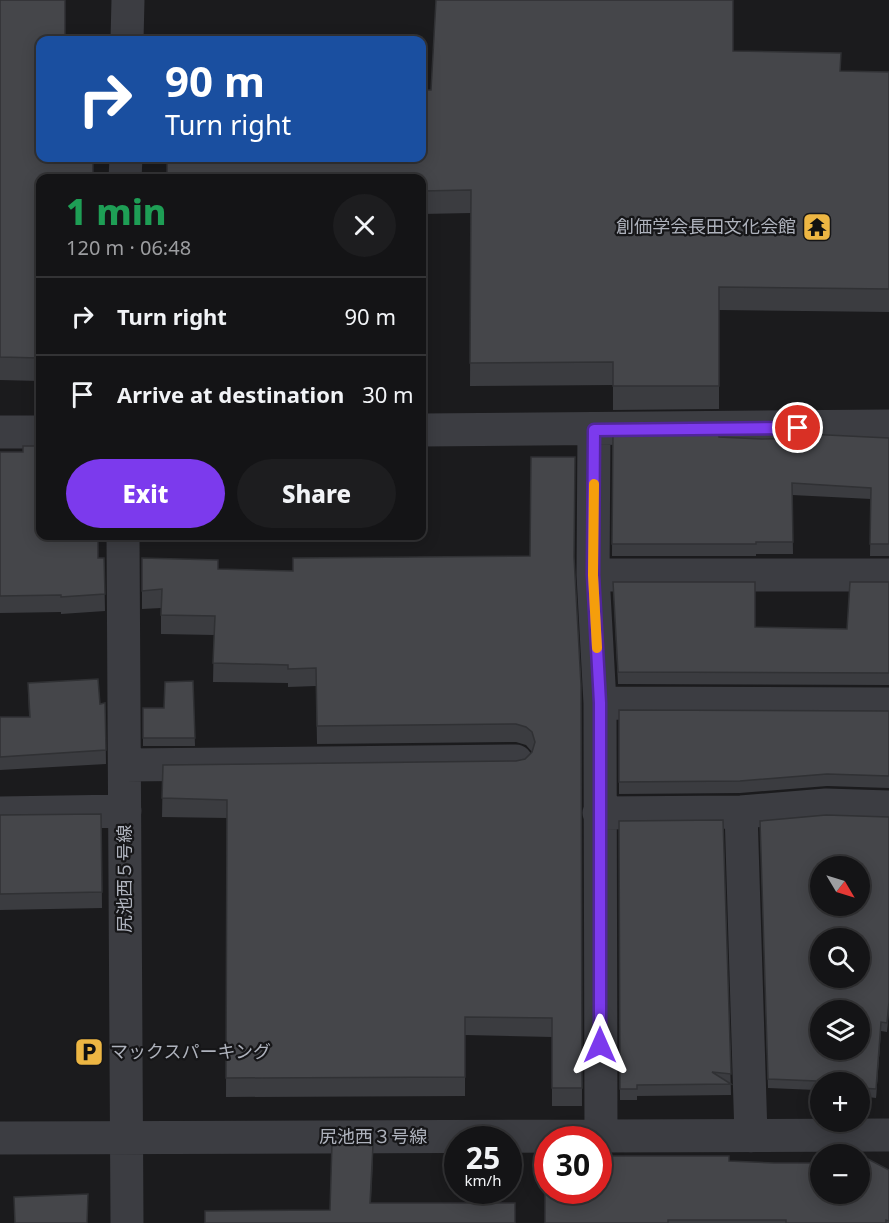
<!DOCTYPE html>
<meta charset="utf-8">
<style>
:root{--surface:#141416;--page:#1d1d1f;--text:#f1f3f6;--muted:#9d9ea1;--line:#333335;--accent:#7c3aed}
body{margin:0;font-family:"Noto Sans","Noto Sans JP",sans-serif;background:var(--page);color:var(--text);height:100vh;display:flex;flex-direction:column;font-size:22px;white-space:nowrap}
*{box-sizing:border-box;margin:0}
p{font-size:20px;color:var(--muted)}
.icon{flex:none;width:33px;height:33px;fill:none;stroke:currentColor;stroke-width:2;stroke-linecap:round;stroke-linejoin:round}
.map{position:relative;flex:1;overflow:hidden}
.sheet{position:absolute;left:36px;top:174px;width:390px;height:366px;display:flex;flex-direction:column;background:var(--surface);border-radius:12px;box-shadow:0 3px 15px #0003,0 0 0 2px var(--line)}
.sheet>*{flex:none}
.guide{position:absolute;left:36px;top:36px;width:390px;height:126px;border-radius:12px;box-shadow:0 3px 15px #0003,0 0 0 2px var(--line);background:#1a4fa0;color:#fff;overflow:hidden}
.needle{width:39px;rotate:128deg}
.tools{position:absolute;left:810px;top:856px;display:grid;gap:12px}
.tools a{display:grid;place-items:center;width:60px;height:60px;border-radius:50%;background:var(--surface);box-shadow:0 3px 15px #0003,0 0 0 2px var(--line);font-size:30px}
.speed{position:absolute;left:444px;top:1126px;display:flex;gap:12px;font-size:30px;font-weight:700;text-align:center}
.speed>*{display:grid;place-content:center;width:78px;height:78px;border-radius:50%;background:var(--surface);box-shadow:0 3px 15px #0003,0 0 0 2px var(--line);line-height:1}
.speed small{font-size:15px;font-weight:400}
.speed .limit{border:9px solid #d22;background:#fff;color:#111}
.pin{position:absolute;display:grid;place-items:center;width:51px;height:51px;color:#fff;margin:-26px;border:3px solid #fff;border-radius:50%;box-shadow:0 2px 6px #0007}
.me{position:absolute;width:66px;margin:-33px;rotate:0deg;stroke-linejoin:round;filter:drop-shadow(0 0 4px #0008)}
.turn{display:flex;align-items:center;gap:21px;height:126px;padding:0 30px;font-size:27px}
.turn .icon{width:78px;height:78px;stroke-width:2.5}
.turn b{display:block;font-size:42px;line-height:51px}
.round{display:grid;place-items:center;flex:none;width:63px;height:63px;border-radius:32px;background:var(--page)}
.overview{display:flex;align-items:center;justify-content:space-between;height:102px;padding:0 30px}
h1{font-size:36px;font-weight:800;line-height:45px;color:#1e9e55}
.button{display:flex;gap:12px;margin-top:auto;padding:12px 30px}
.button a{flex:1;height:69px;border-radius:36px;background:var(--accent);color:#fff;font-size:24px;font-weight:800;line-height:69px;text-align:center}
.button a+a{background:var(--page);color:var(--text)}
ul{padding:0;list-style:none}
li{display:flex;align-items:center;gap:18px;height:78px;padding:0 30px;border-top:2px solid var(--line)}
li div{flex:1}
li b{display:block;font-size:22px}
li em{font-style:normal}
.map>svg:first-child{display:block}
</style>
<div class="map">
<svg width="889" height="1223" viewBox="0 0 889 1223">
<rect width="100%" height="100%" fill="#1b1b1d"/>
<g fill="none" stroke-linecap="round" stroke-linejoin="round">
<path stroke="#3c3d42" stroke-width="33" d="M127 40 128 0
M125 178 126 158
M422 430 889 426
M594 430 593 575 600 703 601 1136
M0 432H40
M123 536 127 1223
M593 575H889
M600 703 889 704
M125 765 516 761
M741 812 751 1136
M0 813 125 811
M599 813 741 812 826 805 889 807
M0 1138 889 1135"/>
</g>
<path fill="#3b3c40" d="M0 0 40 178V381L0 380Z
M733 51 841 71 889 72V312L719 310V409L613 410V385L470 386 471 213 422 214V178L431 90Z
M613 435 719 437 762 439 889 438V556H870L871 499 792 495 793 554H756V556H612Z
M0 452H23L98 558H104L105 611 61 614V612L0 613Z
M142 558 218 569 293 571 574 559 581 685 582 1106H552V1037L465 1035V1096L226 1097 227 818 162 817 163 765 516 761 525 759 532 752 526 745 516 742 317 744 316 686 288 687V683L213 682 214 635 161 634V608L142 609Z
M613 582 755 627 847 629 889 582V685L618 684Z
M193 681 195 746H143V708H164Z
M28 683 100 704 105 703 106 764 0 770V717H29Z
M619 710 889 711V788L827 786 740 793 619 794Z
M101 814 102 908 0 910V815Z
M889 817V1011L887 1032 881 1031 876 1098 860 1096V1083H820V1093L816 1092V1090L768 1088 760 821Z
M723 820 731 1095 637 1096V1100H620L619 821Z
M729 1161 889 1170V1223H545L548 1191Z"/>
<path fill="#303134" d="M881 1022V1031L876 1098V1089Z
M373 1145V1164L370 1223V1203Z"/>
<path fill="#45464a" stroke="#303134" stroke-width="1.5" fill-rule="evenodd" d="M0 0H65V40H40V158H93V178H40V358L0 357Z
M436 0H733V51L841 53 840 71 889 72V289L719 287V386H613V362L470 363 471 190 422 191V178H167V158H422V90H431Z
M719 434V437L762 439 806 438 807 434 889 438V544H870L871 488 792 483 793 542H756V544H612L613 435Z
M23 446H40V536H98V558H104L105 594 61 597V595L0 596V452H23Z
M531 457H575L574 557 581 685 582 1088H552V1018L465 1017V1077L226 1078 227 800 162 798 163 765 516 761 525 759 532 752 535 742 532 732 526 727 516 724 317 726 316 668 288 669V665L213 663 215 616 161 615 162 589 142 591V558L218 560V569L293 571V558L530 556Z
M613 582H755V627L847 629 850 582H889V673L618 672Z
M98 679 100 704 105 703 106 750 0 757V717H30L28 683Z
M193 681 195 738H143V708H164L165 682Z
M619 710 889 711V776L827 774 740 781 619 782Z
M101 814 102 892 0 894V815Z
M826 815 889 817V1002L887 1023 881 1022 876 1089 860 1088V1083H820V1084H816V1081L768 1079 760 821ZM820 867H860V906H820ZM820 939H860V978H820ZM820 1011H860V1050H820Z
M723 820 731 1074 712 1072 731 1084 637 1085V1089H620L619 821Z
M332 1143 373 1145 370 1203H515V1223H205V1211L330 1210Z
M598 1156H729V1161L774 1163H818V1157H820V1194H860V1158L868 1159 889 1170V1221L886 1220V1223H786V1220H668V1223H545V1167H548V1191H598Z
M88 1194 87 1223H15L14 1197Z"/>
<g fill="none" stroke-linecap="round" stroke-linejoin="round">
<g stroke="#51269a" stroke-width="15">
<path id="route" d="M600 1045V703L593 575 594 430 798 428"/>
</g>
<use href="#route" stroke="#7c3aed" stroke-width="10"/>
<path stroke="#f59e0b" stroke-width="10" d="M594 484 593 575 597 648"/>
</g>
<defs>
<g id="temple-square" transform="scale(1.5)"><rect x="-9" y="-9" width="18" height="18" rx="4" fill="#edb643" stroke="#161618"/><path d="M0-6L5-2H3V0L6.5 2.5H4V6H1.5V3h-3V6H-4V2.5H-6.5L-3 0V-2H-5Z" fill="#111"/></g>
<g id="parking-square" transform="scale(1.5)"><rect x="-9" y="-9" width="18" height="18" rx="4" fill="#edb643" stroke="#161618"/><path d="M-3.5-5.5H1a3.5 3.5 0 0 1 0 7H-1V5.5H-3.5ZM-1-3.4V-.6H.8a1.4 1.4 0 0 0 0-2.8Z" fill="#111"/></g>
</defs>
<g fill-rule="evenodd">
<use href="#temple-square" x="817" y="227"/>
<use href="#parking-square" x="89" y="1052"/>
</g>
<g text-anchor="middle" stroke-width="4.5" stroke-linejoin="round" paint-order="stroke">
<g font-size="18" fill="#aeb2bc" stroke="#161618" text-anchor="end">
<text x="796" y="233">創価学会長田文化会館</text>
<text x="110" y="1058" text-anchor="start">マックスパーキング</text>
</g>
<g font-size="18" fill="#aeb2bc" stroke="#161618">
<text transform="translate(125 879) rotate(-90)" y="6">尻池西５号線</text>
<text x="373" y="1143">尻池西３号線</text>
</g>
</g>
</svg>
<div class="tools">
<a><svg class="needle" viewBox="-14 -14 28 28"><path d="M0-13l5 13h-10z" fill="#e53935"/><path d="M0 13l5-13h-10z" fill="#9d9ea1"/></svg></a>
<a><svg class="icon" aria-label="search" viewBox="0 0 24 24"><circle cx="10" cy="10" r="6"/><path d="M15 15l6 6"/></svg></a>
<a><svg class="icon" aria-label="layers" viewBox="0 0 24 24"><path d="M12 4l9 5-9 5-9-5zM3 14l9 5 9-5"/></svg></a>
<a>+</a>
<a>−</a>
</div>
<div class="speed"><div>25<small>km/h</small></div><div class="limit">30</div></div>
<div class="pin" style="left:798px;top:428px;background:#d93025"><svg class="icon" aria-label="arrive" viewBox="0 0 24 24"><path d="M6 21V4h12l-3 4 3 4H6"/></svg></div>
<svg class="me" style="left:600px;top:1045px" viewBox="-20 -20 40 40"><path d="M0-17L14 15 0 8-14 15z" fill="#7c3aed" stroke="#fff" stroke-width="4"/></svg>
<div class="guide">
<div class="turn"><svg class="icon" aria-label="right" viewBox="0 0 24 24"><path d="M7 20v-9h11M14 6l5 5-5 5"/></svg><div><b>90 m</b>Turn right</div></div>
</div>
<section class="sheet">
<div class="overview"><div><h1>1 min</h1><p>120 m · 06:48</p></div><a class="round"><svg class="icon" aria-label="close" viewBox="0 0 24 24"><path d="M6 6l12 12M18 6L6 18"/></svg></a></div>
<ul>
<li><svg class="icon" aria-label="right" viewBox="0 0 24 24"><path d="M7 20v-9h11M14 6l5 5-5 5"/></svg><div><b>Turn right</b></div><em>90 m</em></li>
<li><svg class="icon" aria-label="arrive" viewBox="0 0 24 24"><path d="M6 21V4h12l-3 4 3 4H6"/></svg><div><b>Arrive at destination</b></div><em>30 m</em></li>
</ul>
<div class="button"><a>Exit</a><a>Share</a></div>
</section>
</div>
